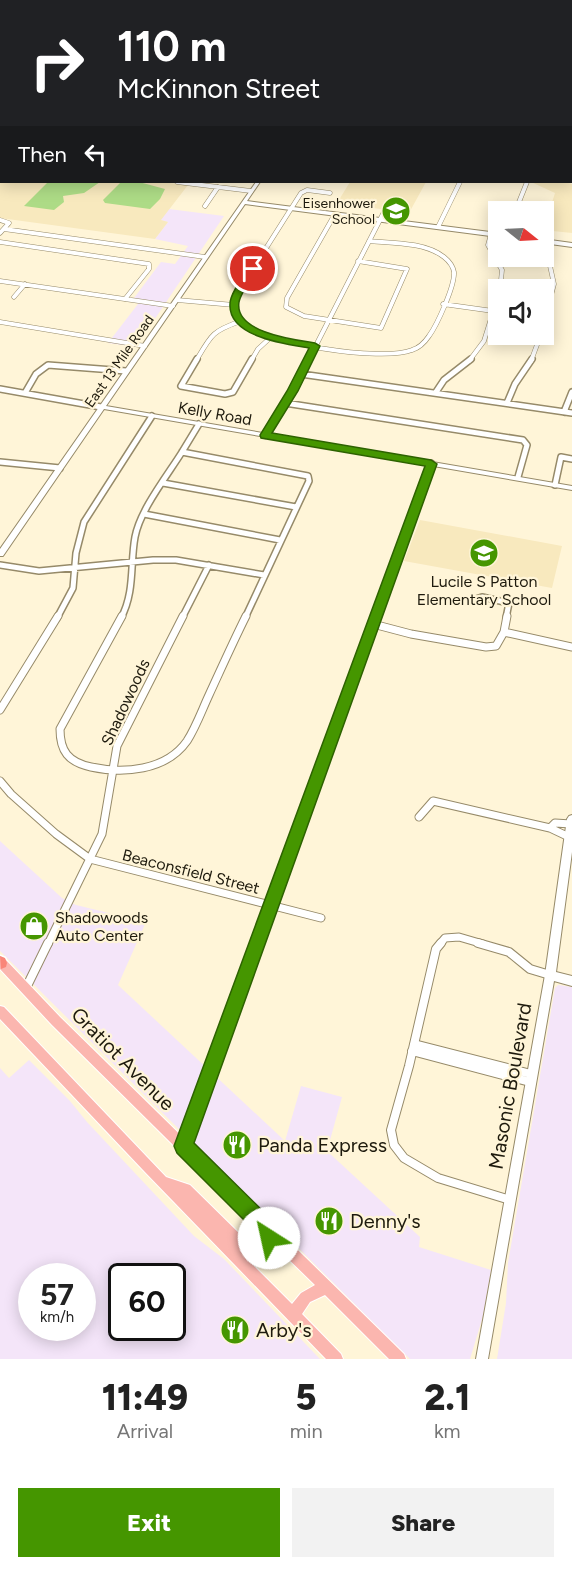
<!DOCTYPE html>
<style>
:root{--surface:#fff;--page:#f2f2f2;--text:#222;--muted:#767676;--accent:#459600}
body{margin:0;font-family:Figtree,sans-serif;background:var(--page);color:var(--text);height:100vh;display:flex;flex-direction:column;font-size:22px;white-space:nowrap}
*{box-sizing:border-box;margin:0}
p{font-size:20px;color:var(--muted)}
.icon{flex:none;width:33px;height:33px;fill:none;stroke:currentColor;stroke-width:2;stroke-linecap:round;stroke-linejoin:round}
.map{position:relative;height:1359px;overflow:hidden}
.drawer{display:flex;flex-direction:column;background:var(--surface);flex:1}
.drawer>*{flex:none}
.top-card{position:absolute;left:0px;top:0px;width:573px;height:183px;box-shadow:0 3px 15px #0003;background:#202124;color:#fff;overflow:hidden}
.needle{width:39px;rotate:108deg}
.fabs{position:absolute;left:488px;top:201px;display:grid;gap:12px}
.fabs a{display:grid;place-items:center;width:66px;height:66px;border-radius:0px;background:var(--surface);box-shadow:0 3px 15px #0003;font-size:30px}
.speed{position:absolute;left:18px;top:1263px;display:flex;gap:12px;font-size:30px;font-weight:700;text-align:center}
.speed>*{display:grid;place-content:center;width:78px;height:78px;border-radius:50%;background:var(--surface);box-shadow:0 3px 15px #0003;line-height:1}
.speed small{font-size:15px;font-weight:400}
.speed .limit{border:3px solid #111;border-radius:9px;background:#fff;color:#111}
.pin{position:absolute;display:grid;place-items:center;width:51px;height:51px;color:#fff;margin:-26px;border:3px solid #fff;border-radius:50%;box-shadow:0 2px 6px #0007}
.me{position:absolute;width:66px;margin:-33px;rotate:325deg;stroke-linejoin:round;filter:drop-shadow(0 0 4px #0008)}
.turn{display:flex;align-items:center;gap:21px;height:126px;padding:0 18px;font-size:27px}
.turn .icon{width:78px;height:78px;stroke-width:2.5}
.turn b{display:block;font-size:42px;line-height:51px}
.then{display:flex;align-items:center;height:57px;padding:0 18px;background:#0003;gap:12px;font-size:22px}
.eta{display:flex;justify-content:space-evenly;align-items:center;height:102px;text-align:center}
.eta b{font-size:36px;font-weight:800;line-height:42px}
.primary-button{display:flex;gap:12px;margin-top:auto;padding:12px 18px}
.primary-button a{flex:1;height:69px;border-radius:0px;background:var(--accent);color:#fff;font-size:24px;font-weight:800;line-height:69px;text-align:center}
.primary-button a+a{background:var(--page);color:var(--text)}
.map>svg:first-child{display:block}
</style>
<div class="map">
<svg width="572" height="1359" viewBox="0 0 572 1359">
<rect width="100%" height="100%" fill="#fff5d8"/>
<path fill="#f4e5f9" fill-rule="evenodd" d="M169 209 224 216 136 347 108 343 138 304 134 298 161 262 175 264 188 246 155 239 168 222 160 220Z
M0 841 62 898 76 905 146 922 118 985 285 1141 301 1086 342 1097 327 1151 420 1237 419 1247 491 1270 483 1316 470 1359H410L0 951Z
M558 985 572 987V1359H497L506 1303 508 1263 555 988Z
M29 1060 70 1101 87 1122 194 1236 224 1259 320 1359H0V1068L9 1078ZM82 1276V1328H32V1276ZM172 1276V1328H122V1276Z"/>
<path fill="#f8e9be" d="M0 161 2 182H160L188 185 161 220 168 222 155 239 0 218Z
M350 182H426L409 213 337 203Z
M531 182H566L572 184V233L543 230 555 193Z
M420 520 562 546 552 588 404 561Z"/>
<path fill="#addb86" d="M48 182H100L84 193 63 196 64 202 54 210 24 206Z
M121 182H139L165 189 160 199 150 209 105 203 103 200Z"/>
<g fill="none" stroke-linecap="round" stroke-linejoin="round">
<g stroke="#968a69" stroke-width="4.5">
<path id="street-far4" d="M293 0 307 2
M417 0 435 2
M499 0 516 2"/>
</g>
<g stroke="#968a69" stroke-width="5">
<path id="street-far3" d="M177 182 251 191
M330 193 307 190 301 193 237 294C235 303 234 312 240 320 260 344 383 362 412 350 419 348 425 342 429 336 437 325 455 286 454 272 453 266 449 261 444 257 425 242 392 243 369 241
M205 206 218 187
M515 212 527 182
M335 214 287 298 286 307 304 316 381 328 407 269 358 261
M0 220 9 223 0 233
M438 227 460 182
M4 229 205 257
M491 234 488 245 502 270 500 290
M0 242 149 264V269L125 299
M0 281 173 306
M14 297 25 284
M177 300 234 305
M443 304 493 311
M0 322 145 346
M543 326 554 284 548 257 552 242
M196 361C211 335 212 331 241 321
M251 361 258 349 270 338
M308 361 385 210
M469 361 484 341 498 296
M531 361 541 334"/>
</g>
<g stroke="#968a69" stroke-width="8">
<path id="street-far2" d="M197 359 181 386 225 394 233 392 252 359
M301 374 572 413
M0 389 101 407
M436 392 444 380 471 359
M25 393 36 374 48 365 126 371
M285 403 523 440 527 445 518 477
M507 403 515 384 532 359
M564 412 572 392
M265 435 293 391 309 359
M182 452 308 476 309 481 245 618
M182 452 199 424
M0 462 60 468
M163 483 296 507
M555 485 561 457 572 459
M144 514 280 540
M0 565 39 571 153 560H176L264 575
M473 600 482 597 509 603 506 618
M57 618 73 588 76 553 84 522 152 416
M121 618C135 592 130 564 135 537 140 510 167 476 182 452
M182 618 209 565
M375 618 431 463"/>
</g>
<g stroke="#968a69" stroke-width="9">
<path id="street-far1" d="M122 616 60 729C60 751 68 762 91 767 123 774 166 771 187 741 196 727 202 710 209 695 221 669 233 642 246 616
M373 624 411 634 486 647 496 646 504 632 507 616
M504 632 572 647
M0 710 58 616
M0 781 11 794 56 834 90 859 321 918
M419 817 433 801 550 828 569 837
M550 828 555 823 571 824
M48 944 102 834 117 746 183 616
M257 944 376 616
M440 944 445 938 459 937 483 944"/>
</g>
<g stroke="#968a69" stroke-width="10">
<path id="street" d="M441 943 436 949 409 1066 391 1130 394 1145 404 1158 438 1178 510 1200
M478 943 509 952 530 969 550 975
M26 988 48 943
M414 1044 531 1074
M412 1051 530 1082
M184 1145 257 943"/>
</g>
<g stroke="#968a69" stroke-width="2">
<path id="secondary" d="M75 0H79L78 2H74Z
M388 0H392L391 2H387Z
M0 61H2V64H0Z
M0 120H2V122H0Z
M256 182H260L247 201 498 233V237L245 204 106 406 572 486V490L104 409 3 556H0V549Z
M543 239 572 243V247L543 243Z
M572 815V852L556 972 572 976V986L554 981 488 1359H476L545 975 567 819 569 816Z"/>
</g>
<g stroke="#fff" stroke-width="2">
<path id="primary" d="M120 0 127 2H121Z
M0 956 4 958 60 1017 404 1354 406 1359H389L325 1295 310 1302 302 1314 341 1354 343 1359H326L145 1172 0 1019V1006L4 1007 166 1177 190 1185 251 1245 257 1246 262 1242V1233L52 1025 0 969ZM274 1245 315 1285 301 1293 292 1304 244 1256 257 1260 269 1254Z"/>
</g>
<g stroke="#fff" stroke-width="3">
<path id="highway" d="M0 956 5 958 7 963 6 967 1 969Z"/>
</g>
<use href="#street-far4" stroke="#fff" stroke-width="3"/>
<use href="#street-far3" stroke="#fff" stroke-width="4"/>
<use href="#street-far2" stroke="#fff" stroke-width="5"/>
<use href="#street-far1" stroke="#fff" stroke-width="7"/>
<use href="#street" stroke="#fff" stroke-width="8"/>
<use href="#secondary" fill="#fff" fill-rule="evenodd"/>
<use href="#primary" fill="#fbb6af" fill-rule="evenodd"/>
<use href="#highway" fill="#f98679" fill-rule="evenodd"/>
<g stroke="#6d6755" stroke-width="3">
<path id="rail" d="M220 0 224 2"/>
</g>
<use href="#rail" stroke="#fff5d8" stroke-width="1.5" stroke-dasharray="2" stroke-linecap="butt"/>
</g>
<path fill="#459600" stroke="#2d6200" stroke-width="1.5" d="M250 267 258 269C252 278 241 292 239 302 234 333 296 340 315 343L320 346 298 391 272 433 431 460 437 464 194 1143 275 1223 279 1238 276 1245 269 1247 262 1245 259 1235 177 1153 174 1146 425 466 261 438 260 435 287 391 309 348C286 344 228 337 230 304 230 293 244 276 250 267Z"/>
<defs>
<g id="school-disc" transform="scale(1.5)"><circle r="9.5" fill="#459600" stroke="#fff5d8"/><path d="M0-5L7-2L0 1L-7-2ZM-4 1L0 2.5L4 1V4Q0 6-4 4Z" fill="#fff"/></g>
<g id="shop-disc" transform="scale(1.5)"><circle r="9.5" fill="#459600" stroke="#fff5d8"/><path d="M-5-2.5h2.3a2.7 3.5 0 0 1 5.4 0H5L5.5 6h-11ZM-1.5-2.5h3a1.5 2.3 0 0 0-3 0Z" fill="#fff"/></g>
<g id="restaurant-disc" transform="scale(1.5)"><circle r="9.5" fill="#459600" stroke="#fff5d8"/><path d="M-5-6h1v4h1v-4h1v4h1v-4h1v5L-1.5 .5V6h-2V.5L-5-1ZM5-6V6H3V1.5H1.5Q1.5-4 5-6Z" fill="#fff"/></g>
</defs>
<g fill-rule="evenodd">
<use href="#school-disc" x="396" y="211"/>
<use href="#school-disc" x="484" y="553"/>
<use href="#shop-disc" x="34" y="926"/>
<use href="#restaurant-disc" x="237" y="1145"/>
<use href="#restaurant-disc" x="329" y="1221"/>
<use href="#restaurant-disc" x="235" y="1330"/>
</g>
<g text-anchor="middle" stroke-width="4.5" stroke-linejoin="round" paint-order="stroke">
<g font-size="14" fill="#1e1a0d" stroke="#fff5d8" text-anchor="end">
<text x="375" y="208">Eisenhower<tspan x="375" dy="16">School</tspan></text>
</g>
<g font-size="14" fill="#1e1a0d" stroke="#fff5d8">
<text transform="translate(119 361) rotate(-55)" y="5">East 13 Mile Road</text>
</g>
<g font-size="16" fill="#1e1a0d" stroke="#fff5d8">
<text transform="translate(215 413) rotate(10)" y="6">Kelly Road</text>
<text transform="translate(125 702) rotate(-65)" y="6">Shadowoods</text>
<text transform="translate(191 871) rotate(14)" y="6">Beaconsfield Street</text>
</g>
<g font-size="16" fill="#1e1a0d" stroke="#fff5d8">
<text x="484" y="587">Lucile S Patton<tspan x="484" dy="18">Elementary School</tspan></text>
<text x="55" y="923" text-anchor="start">Shadowoods<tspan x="55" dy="18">Auto Center</tspan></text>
</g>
<g font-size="20" fill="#1e1a0d" stroke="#fff5d8">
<text transform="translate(123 1059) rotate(45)" y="7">Gratiot Avenue</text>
<text transform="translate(510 1086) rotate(-80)" y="7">Masonic Boulevard</text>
</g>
<g font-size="20" fill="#1e1a0d" stroke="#fff5d8" text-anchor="start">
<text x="258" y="1152">Panda Express</text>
<text x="350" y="1228">Denny's</text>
<text x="256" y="1337">Arby's</text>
</g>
</g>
</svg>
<div class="fabs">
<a><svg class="needle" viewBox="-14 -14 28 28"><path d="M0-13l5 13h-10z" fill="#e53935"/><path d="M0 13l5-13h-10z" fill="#767676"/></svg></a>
<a><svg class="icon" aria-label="sound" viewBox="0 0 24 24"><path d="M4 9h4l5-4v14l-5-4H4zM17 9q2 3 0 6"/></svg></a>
</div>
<div class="speed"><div>57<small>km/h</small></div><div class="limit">60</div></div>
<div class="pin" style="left:253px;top:269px;background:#d93025"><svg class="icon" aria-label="arrive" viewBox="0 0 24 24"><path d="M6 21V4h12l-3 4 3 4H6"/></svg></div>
<svg class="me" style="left:269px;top:1238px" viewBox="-20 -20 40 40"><circle r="19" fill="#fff"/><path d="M0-13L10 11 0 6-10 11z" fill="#459600"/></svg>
<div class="top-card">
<div class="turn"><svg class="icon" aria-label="right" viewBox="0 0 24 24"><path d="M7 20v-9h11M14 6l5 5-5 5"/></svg><div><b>110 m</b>McKinnon Street</div></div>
<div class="then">Then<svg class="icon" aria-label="left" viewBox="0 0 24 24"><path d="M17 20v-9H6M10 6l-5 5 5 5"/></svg></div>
</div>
</div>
<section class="drawer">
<div class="eta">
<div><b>11:49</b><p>Arrival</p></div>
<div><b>5</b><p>min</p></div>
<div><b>2.1</b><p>km</p></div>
</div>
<div class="primary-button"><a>Exit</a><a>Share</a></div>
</section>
